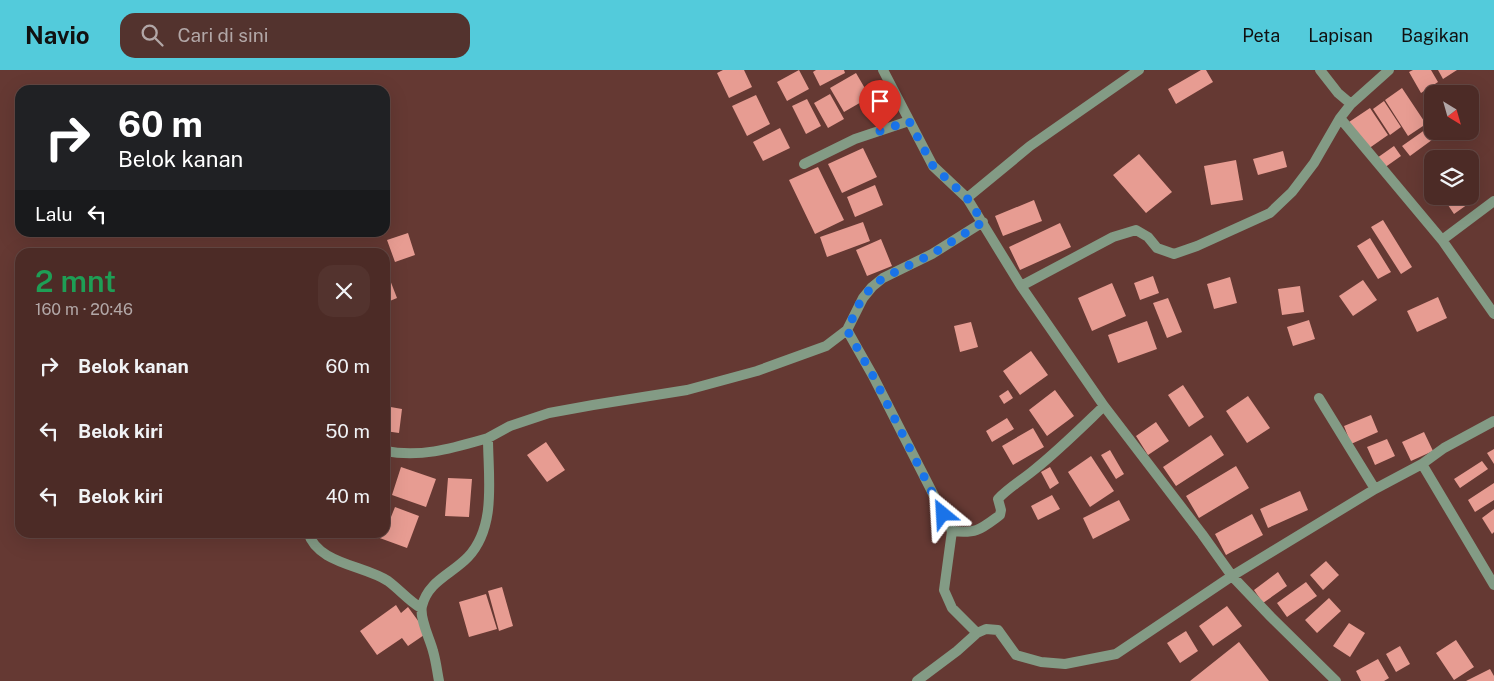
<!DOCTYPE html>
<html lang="id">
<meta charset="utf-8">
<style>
:root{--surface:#4c2b26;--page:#53332e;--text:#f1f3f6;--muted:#b2a7a7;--line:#634743;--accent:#53cbdb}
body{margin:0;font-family:"Public Sans",sans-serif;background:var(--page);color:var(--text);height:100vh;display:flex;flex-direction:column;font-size:19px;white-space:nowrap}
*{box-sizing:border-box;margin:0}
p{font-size:16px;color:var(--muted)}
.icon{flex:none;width:28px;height:28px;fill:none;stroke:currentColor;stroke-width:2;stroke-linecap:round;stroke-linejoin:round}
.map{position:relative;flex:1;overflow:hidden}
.side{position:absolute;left:15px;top:178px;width:375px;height:290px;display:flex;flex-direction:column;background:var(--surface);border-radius:15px;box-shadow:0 5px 20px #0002,0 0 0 1px var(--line)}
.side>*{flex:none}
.top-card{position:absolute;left:15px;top:15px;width:375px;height:152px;border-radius:15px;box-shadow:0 5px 20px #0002,0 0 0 1px var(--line);background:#202124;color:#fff;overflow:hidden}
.needle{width:32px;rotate:143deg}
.tools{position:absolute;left:1424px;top:15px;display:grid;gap:10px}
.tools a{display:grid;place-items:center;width:55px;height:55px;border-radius:10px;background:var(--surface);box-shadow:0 5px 20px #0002,0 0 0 1px var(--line);font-size:25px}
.pin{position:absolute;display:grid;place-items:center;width:42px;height:42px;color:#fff;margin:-51px -21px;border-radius:50% 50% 50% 0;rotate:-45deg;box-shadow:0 0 5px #0007}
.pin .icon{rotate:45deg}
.me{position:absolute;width:55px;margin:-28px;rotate:333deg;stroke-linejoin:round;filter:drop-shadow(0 0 4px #0008)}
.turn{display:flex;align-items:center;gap:18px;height:105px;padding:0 20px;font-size:22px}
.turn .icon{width:65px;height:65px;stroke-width:2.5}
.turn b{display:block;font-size:35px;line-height:42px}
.then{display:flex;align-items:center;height:48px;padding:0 20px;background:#0003;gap:10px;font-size:19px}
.round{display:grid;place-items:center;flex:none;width:52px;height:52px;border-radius:15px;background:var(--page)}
.summary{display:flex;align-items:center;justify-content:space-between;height:85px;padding:0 20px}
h1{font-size:30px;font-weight:600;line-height:38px;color:#1e9e55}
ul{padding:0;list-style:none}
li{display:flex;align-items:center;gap:15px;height:65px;padding:0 20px}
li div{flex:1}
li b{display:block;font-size:19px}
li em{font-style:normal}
header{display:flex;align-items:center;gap:30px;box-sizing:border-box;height:70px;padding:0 25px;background:var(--accent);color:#111}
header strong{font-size:24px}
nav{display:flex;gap:28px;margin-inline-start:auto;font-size:18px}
.search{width:350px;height:45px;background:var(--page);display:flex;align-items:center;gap:12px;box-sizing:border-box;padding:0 18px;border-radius:15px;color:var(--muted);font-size:19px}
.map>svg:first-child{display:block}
</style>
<header>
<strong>Navio</strong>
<div class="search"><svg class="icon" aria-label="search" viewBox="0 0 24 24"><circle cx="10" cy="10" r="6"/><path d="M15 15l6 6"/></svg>Cari di sini</div>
<nav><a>Peta</a><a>Lapisan</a><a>Bagikan</a></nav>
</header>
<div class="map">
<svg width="1494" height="611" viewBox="0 0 1494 611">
<rect width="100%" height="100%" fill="#653933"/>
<path fill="#e79c92" d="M723 0H744L752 17 729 28 717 3Z
M799 0 809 19 787 31 777 12Z
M816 0H844L845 3 820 16 813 2Z
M1201 0H1206L1213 12 1176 34 1168 19Z
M1413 0H1431L1438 12 1421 23 1409 2Z
M1438 0H1457L1443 9Z
M856 3 870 27 844 42 830 18Z
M1402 18 1426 54 1408 66 1385 30Z
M830 24 844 49 828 58 814 33Z
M756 25 770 54 747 66 732 36Z
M807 29 821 56 806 64 792 36Z
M1384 31 1401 57 1390 65 1373 39Z
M1370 38 1388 65 1368 79 1349 52Z
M1429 57 1436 67 1410 86 1402 76Z
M780 58 790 78 763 91 753 72Z
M1394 76 1401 86 1384 98 1377 88Z
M863 78 877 107 842 123 828 94Z
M1283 81 1287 97 1258 105 1253 89Z
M1139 84 1172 122 1146 143 1113 105Z
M1236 90 1243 130 1211 135 1204 96Z
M818 97 844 150 815 164 789 110Z
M875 115 883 135 855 147 847 127Z
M1470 115 1478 127 1454 144 1442 126H1470Z
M1034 130 1042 151 1003 166 995 146Z
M1383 150 1412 197 1401 204 1371 157Z
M863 152 870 171 827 187 820 167Z
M1060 153 1071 177 1020 200 1009 177Z
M408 163 415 185 395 192 387 170Z
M1370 168 1391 202 1378 209 1357 176Z
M881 169 892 196 867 206 856 180Z
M385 197 397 228 385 233Z
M1153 206 1159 223 1140 230 1134 213Z
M1230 207 1237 233 1214 239 1207 214Z
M1363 210 1377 230 1353 246 1339 226Z
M1112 213 1126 246 1092 261 1078 228Z
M1300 216 1304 242 1282 245 1278 219Z
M1438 227 1447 248 1417 262 1407 241Z
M1168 228 1182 262 1167 268 1153 233Z
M1309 250 1315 269 1293 276 1287 257Z
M1147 251 1157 279 1118 293 1108 265Z
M971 252 978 277 960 282 954 256Z
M1031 281 1048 305 1020 325 1003 301Z
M1183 315 1204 347 1189 357 1168 325Z
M1008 320 1013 328 1004 334 999 326Z
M1055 320 1074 346 1047 366 1029 340Z
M1248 326 1270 358 1247 373 1226 341Z
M385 336 402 339 399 363 385 361Z
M1371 345 1378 362 1351 374 1344 356Z
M1007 348 1014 359 992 372 986 361Z
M1156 352 1169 371 1148 385 1136 366Z
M1033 358 1044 377 1013 395 1002 376Z
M1424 362 1433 381 1411 391 1402 372Z
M1211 365 1224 385 1176 416 1163 397Z
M1387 369 1395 386 1375 395 1367 377Z
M546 372 565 400 547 412 527 385Z
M1494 379V394L1487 383Z
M1110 380 1124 404 1116 409 1101 385Z
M1091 386 1114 421 1090 437 1068 402Z
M1482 391 1488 399 1460 418 1454 409Z
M1236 396 1249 418 1199 448 1186 426Z
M401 397 436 409 426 437 392 425Z
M1050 397 1059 413 1050 419 1041 402Z
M448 408 472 409 469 447 445 446Z
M1494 413V430L1475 442 1468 430Z
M1300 421 1308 440 1268 458 1260 439Z
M1052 425 1060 439 1038 450 1031 436Z
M1119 430 1130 450 1093 469 1083 448Z
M395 437 419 446 407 478 366 463 385 462V444L391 447Z
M1494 439V462L1492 464 1482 448Z
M1252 444 1263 465 1226 485 1215 464Z
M1326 491 1339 505 1323 520 1310 505Z
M1278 502 1287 516 1263 533 1254 520Z
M1306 512 1317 526 1287 547 1277 533Z
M502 517 513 556 499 561 488 521Z
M486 524 497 559 469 567 459 532Z
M1329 528 1341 541 1317 563 1305 550Z
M396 535 401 543 408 537 427 563 408 576 402 568 377 585 360 561Z
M1227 536 1242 556 1213 576 1199 556Z
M1349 553 1365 563 1350 587 1333 576Z
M1186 561 1198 581 1180 593 1167 573Z
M1456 570 1474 597 1454 610 1436 583Z
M1239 572 1269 611H1190Z
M1400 576 1410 594 1396 602 1386 584Z
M1378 589 1389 608 1384 611H1361L1356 601Z
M1490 599 1494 606V611H1466Z"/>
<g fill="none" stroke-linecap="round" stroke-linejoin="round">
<path stroke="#839b85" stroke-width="10" d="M883 0 933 96 967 128 1021 216 1104 336 1202 464 1232 506 1271 547 1336 611
M1320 0 1338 23 1351 34
M1340 48 1442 170 1494 244
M804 94 855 69 909 51
M967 128 1030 76 1139 0
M1442 170 1494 131
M1021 216 1113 167 1136 160 1148 167 1157 178 1174 184 1197 176 1270 143 1292 122 1314 93 1340 48 1351 34 1389 0
M847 260 873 306 952 461 944 520 952 538 977 563
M1319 328 1375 419
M385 381C422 388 453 378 488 368
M1422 394 1494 515
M952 461C977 464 981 459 1000 445L1001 440 998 429C1008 418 1022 410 1034 400 1059 380 1081 358 1104 336
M308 462C317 494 364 495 388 511 400 520 409 531 421 538
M439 611C437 601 436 591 433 581 430 569 419 548 422 536 428 511 452 504 468 487 497 456 488 407 488 368L510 356 549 343 593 335 687 320 757 301 826 276 847 260 863 228 872 217 883 208 932 184 983 152
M917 611 957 581 977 563 986 559 998 560 1016 585 1041 592 1065 594 1116 584 1232 506 1375 419 1422 394 1444 378 1494 351"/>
</g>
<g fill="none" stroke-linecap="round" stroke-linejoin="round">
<path stroke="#1a73e8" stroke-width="9" stroke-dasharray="0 16.2" d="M880 61 909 51 933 96 967 128 983 152 932 184 883 208 872 217 862 228 847 260 873 306 943 444"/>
</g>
</svg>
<div class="tools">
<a><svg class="needle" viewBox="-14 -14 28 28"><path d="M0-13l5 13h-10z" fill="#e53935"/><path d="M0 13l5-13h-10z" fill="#b2a7a7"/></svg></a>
<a><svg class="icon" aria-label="layers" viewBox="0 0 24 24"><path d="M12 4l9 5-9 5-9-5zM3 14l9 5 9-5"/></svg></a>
</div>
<div class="pin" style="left:880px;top:61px;background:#d93025"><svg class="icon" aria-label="arrive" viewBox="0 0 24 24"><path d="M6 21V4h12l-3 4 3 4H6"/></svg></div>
<svg class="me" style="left:943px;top:444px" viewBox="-20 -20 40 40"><path d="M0-17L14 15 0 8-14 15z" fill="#1a73e8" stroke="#fff" stroke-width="4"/></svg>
<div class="top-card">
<div class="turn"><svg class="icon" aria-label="right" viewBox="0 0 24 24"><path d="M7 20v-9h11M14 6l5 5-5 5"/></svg><div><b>60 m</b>Belok kanan</div></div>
<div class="then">Lalu<svg class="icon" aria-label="left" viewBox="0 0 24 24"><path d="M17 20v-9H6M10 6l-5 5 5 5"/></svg></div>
</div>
<section class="side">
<div class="summary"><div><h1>2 mnt</h1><p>160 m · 20:46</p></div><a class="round"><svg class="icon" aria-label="close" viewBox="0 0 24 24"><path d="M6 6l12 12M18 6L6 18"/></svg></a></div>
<ul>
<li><svg class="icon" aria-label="right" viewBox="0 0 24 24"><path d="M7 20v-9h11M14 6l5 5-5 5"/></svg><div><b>Belok kanan</b></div><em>60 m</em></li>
<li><svg class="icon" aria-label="left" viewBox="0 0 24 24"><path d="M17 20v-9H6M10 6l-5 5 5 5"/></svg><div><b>Belok kiri</b></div><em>50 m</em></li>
<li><svg class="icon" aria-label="left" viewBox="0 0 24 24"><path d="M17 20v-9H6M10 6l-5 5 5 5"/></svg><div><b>Belok kiri</b></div><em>40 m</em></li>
</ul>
</section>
</div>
